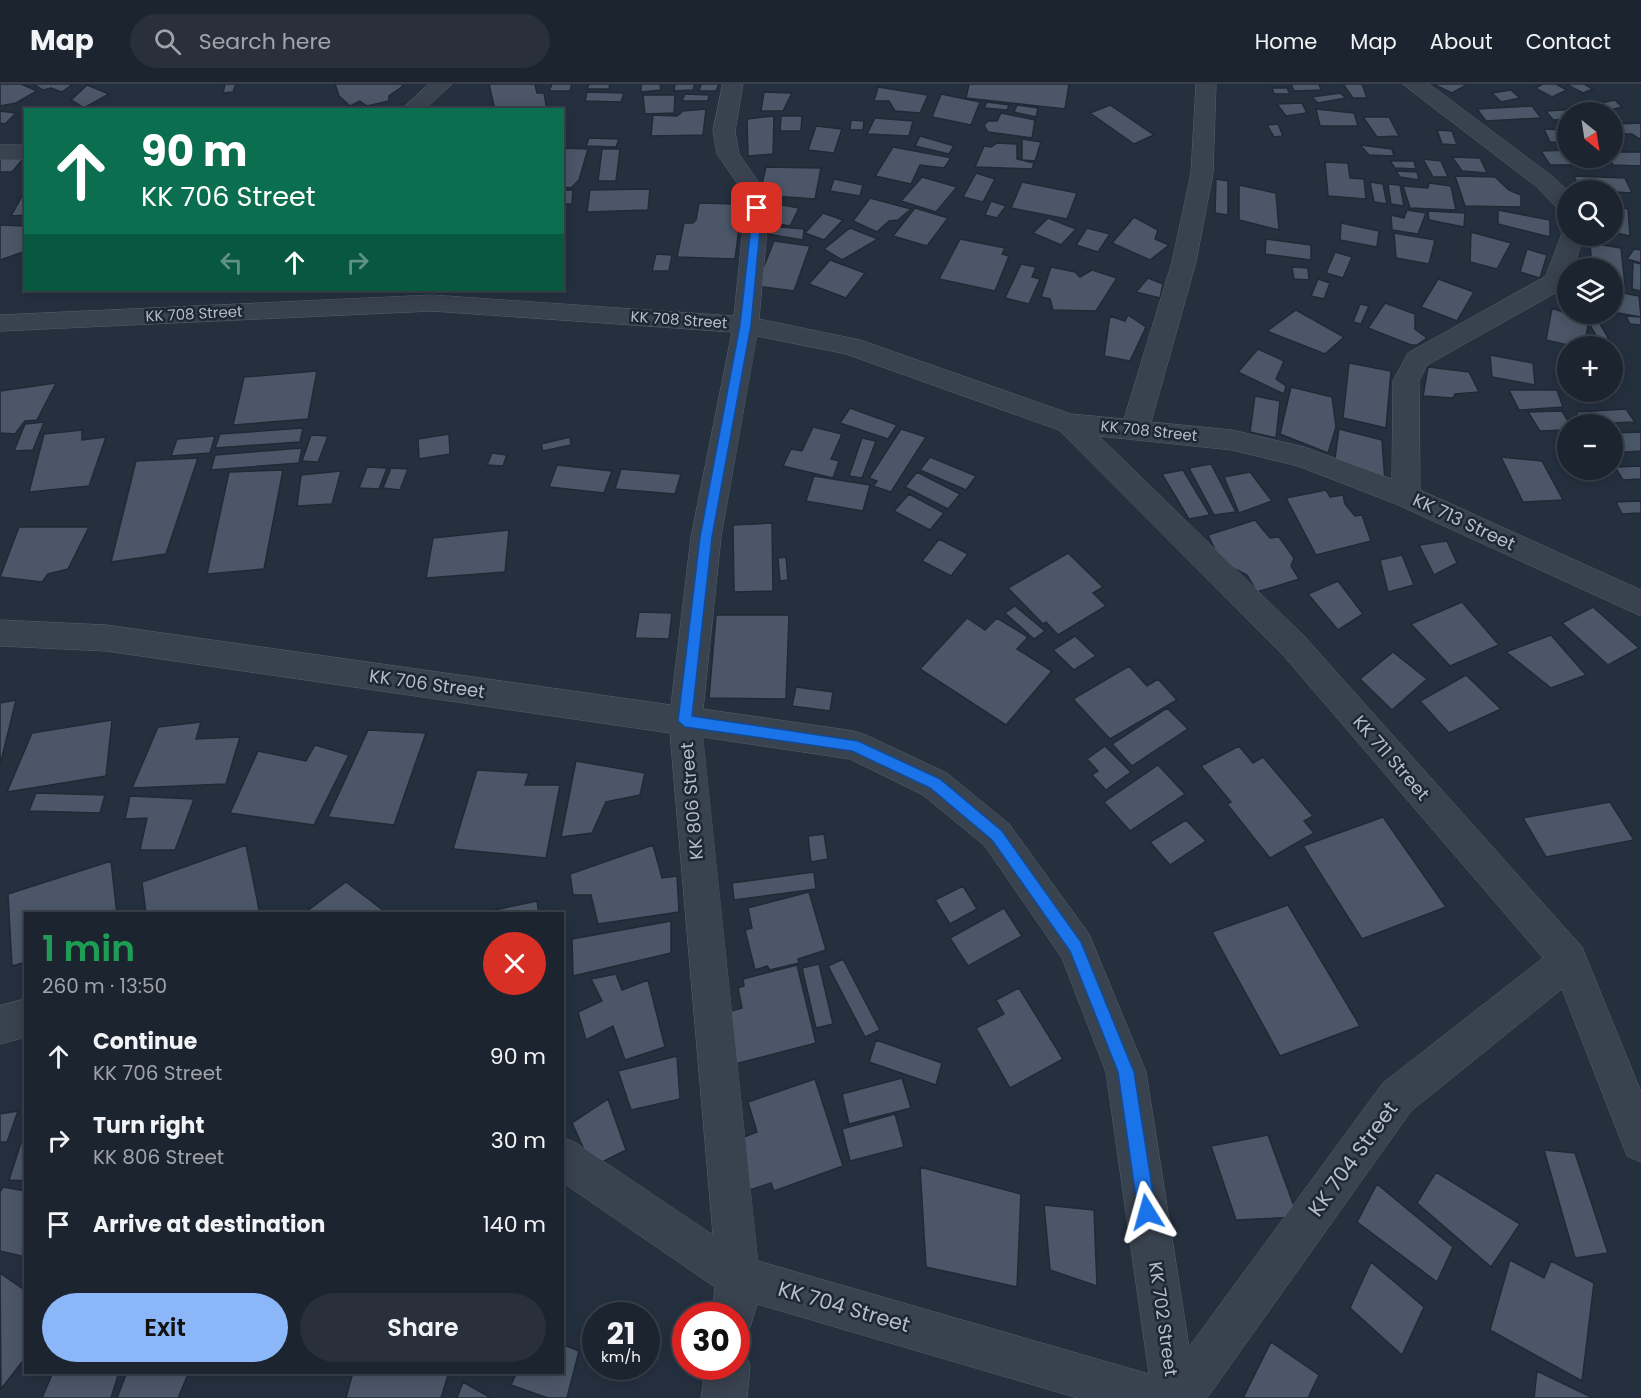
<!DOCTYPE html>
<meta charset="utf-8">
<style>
:root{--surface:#1c242f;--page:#29303b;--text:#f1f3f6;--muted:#a0a4aa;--line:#3a414b;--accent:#8bb7f8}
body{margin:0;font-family:Poppins,sans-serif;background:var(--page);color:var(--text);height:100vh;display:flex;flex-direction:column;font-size:22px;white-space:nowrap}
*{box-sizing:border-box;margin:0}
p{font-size:20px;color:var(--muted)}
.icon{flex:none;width:33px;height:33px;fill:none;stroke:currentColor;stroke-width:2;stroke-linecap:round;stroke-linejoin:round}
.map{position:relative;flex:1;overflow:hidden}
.drawer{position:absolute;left:24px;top:828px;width:540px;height:462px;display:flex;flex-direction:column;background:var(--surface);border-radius:0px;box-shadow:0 3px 15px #0003,0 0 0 2px var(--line)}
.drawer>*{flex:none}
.guide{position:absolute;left:24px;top:24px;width:540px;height:183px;border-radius:0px;box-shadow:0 3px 15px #0003,0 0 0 2px var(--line);background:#0b6e4f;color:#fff;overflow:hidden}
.needle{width:39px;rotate:150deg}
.buttons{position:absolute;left:1557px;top:18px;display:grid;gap:12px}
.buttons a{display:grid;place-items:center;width:66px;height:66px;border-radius:50%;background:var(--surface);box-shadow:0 3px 15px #0003,0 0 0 2px var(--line);font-size:30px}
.speed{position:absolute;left:582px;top:1218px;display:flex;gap:12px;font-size:30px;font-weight:700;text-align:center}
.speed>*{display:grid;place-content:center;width:78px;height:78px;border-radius:50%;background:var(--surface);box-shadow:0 3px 15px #0003,0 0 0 2px var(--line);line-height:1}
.speed small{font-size:15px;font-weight:400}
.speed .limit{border:9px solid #d22;background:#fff;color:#111}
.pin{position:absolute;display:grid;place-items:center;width:51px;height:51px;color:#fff;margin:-26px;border-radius:12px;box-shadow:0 3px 9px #0006}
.me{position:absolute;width:66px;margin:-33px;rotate:352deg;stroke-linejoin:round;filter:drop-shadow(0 0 4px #0008)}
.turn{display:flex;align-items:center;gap:21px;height:126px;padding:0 18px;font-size:27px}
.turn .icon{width:78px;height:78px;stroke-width:2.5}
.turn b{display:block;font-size:42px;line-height:51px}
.lanes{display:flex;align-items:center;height:57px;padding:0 18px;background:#0003;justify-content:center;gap:30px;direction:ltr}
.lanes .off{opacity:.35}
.round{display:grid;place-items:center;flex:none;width:63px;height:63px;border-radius:32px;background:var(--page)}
.head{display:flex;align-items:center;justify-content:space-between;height:102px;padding:0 18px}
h1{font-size:36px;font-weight:600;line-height:45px;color:#1e9e55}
.primary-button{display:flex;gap:12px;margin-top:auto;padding:12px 18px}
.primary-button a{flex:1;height:69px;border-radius:36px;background:var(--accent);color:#111;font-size:24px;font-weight:600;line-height:69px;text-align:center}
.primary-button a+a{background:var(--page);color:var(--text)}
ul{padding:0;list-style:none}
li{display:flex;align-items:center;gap:18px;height:84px;padding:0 18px}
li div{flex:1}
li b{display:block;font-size:22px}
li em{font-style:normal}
header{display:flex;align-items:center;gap:36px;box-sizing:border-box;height:84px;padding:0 30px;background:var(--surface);border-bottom:2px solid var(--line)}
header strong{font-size:28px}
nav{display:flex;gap:33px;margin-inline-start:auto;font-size:21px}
.search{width:420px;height:54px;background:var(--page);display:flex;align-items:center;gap:15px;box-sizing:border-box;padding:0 21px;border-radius:33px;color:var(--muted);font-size:22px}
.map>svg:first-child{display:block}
</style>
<header>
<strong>Map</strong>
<div class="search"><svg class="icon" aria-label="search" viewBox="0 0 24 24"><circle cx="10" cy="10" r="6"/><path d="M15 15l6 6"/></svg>Search here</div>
<nav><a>Home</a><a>Map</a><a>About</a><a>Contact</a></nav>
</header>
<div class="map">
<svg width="1641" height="1314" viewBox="0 0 1641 1314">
<rect width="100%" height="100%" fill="#25303f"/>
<path fill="#4b5768" stroke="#202936" stroke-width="1.5" d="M0 0H21L37 7 16 19 0 22Z
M33 0H73L62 8 51 4 43 6Z
M225 0H236L233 8 223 9Z
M335 0H402L403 2 389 12V17L367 22 360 17 350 22 339 12Z
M489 0H535L537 9H544L547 26H495Z
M552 0H572L570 7H549Z
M589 0H610L609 5H587Z
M641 0H660L661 6 641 8Z
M675 0H695L693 6 674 7Z
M701 0H719L716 7H699Z
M969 0H1069L1065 25 966 14Z
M1291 0H1319L1321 6 1294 7Z
M1343 0H1362L1367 14H1353Z
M1433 0H1468L1452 9Z
M1543 0H1556L1567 6 1552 13 1535 4Z
M1566 0H1584L1593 5 1583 9Z
M87 1 109 10 84 24 71 16Z
M878 3 928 11 920 29 895 27 889 17H874Z
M1272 4H1287L1290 10H1274Z
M1511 6 1520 14 1501 18 1492 9Z
M587 8 624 9 621 18 585 17Z
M764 8 792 9 783 27H761Z
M1340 9 1346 14 1318 19 1312 13Z
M685 10 709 11 708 17H682Z
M941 10 980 18 971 41 932 33Z
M643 11H675L674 29 645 30Z
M1615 16 1622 23 1602 28 1592 21Z
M987 18 1009 21 1007 26 984 24Z
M1302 19 1307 29 1286 32 1277 20Z
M1017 21 1038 24 1036 33 1014 28Z
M1110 21 1154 51 1134 60 1090 29Z
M1532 22 1541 34 1486 37 1477 25Z
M706 25 703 51 651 52 653 31 677 32 683 27Z
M1316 25 1354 29 1358 42H1320Z
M1578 25 1581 28H1568V35L1553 36 1546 27Z
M0 27 16 29 5 40 0 39Z
M1001 29 1035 36 1032 54 988 48 984 41 988 37H997Z
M774 32 773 70 748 72 747 35Z
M781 32H802L801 47H780Z
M1363 33H1389L1399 52 1377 53Z
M875 34 913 37 909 52 867 50Z
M851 36 864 37 863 46H850Z
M1641 39V56L1632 50H1625L1617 40Z
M1278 40 1283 52 1274 53 1267 41Z
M816 42 842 45 834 69 808 66Z
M1544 45 1563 46 1568 59 1550 58Z
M1437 46 1452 47 1457 61 1442 60Z
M920 52 951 61H954L949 70 915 62Z
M589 54 619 55 616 63 586 62Z
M1022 55 1041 58 1035 77 1022 76Z
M997 59 1017 60V75L1034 79 1032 85 975 83 984 62 991 63Z
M1360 61 1392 65 1394 72 1369 71Z
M893 63 947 73 951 74 944 84 920 81 911 100 875 92Z
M562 64 588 65 579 96 571 104 562 103Z
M602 65H620L616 97H598Z
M1568 66V74H1589L1594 81H1550L1541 67Z
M1612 68H1641V82L1613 81 1609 74H1612Z
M1452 73 1480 74 1487 89 1462 87Z
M0 75H23L12 88H0Z
M1423 75 1441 77 1448 93H1433Z
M1390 77H1414L1416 85 1395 84Z
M1325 78 1348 79 1350 94 1364 95 1366 115 1328 112Z
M766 83 821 84 815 115 757 111 761 104Z
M1396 87 1417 88 1419 96 1400 93Z
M976 89 995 95 983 118 963 113Z
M1455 92 1495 93 1509 106 1521 111V123L1465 122Z
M1574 92 1625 94 1632 109 1580 106Z
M922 93 957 103 936 128 901 117Z
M834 95 863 101 860 112 830 107Z
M1216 95 1228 97V131L1215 129Z
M1022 98 1077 109 1067 135 1011 124Z
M1370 98 1383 100 1387 120 1374 118Z
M1429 99 1451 102 1456 126 1410 124 1403 102 1428 104Z
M1388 100 1400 101 1404 122 1391 120Z
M1239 101 1276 109 1279 146 1239 136Z
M26 105V131L11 132Z
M650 105 648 126 587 128 590 106Z
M562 106H573L572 120H562Z
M870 114 911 125 898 136 889 137 877 148 853 137Z
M991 117 1006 122 997 134 985 131Z
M699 119 738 120 737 129H741L735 175 677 173 684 139H693L696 136Z
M777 120 799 124 790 142 769 138Z
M1612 122 1628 125 1630 152 1612 148Z
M915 124 948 134 927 162 893 152Z
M1407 126 1426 129 1418 150 1392 146 1391 131 1404 134Z
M1498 126 1550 136V153L1498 140Z
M1428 127 1465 129 1464 143 1429 136Z
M823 129 843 136 824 156 805 149Z
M1134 133 1158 146 1155 155 1169 161 1150 176 1112 159Z
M1048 134 1076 145 1061 161 1033 149Z
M1341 139 1379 147 1377 163 1340 156Z
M0 141 26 142V167L0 176Z
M769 142 804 145 803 156 767 150Z
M850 144 878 155 842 176 824 165Z
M1087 144 1110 150 1098 168 1076 161Z
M1471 148 1511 159 1497 185 1470 178Z
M1394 149 1435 156 1429 180 1396 174Z
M960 155 1005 164 1002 170 1009 172 995 207 939 195Z
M1266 155 1311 161V176L1265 170Z
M774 157 810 162 794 207 756 202Z
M1590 159 1621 164 1625 201 1612 199V184H1592Z
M1527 165 1547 171 1540 194 1520 188Z
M1634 165 1641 166V179L1627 175Z
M1335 168 1352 173 1343 194 1326 189Z
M656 170 672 171 669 187H652Z
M830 176 865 189 846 214 809 200Z
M1633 178 1641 180V207L1632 205Z
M1021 180 1036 183 1032 193 1040 195 1029 220 1005 214Z
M1051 183 1075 188 1080 193 1092 186 1117 194 1096 227 1053 226 1050 215 1041 213Z
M1292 183 1308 184 1309 196 1294 195Z
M1148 194 1163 200 1160 214 1136 208Z
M1318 195 1330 199 1324 215 1311 212Z
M1438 195 1474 208 1457 237 1421 223Z
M1612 207 1639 212 1641 233 1612 228Z
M1385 219 1415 230V245L1427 254 1417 261H1411L1368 244Z
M1360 220 1369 222 1361 240 1353 238Z
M1552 224 1568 230 1590 232 1584 262H1572L1546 256Z
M1296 226 1344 253 1325 270 1267 247Z
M1128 231 1146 243 1130 277 1104 272 1110 232 1125 237Z
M1626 232 1641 233V241L1630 240Z
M1588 238H1599L1609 255H1598Z
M1258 265 1284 277 1276 295 1286 302 1284 310 1238 288Z
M1490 271 1533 279 1535 301 1492 293Z
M1349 279 1391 287 1386 344 1343 334Z
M1428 283 1469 288 1479 308 1455 310 1453 314 1423 312Z
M317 287 308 335 233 341 244 293Z
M56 299 37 336 25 337 15 350 0 349V307Z
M1291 303 1332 313 1336 343 1328 369 1280 350Z
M1509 306H1557L1563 323 1519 326Z
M1572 308H1608L1612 314H1576Z
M1255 312 1280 317 1276 354 1250 348Z
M850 324 897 341 888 355 840 339Z
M1626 325 1635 338 1584 340 1576 328Z
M1562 327 1570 340H1568V346L1540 347 1528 328Z
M44 338 33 366 14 367 25 340Z
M813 343 842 350 831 375 839 377 833 394 783 382 791 365 802 367Z
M303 344 300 358 215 364 220 350Z
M901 345 926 353 891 408 873 402 877 397 869 394Z
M1339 345 1382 356 1385 398 1347 385 1335 374Z
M82 346V356L106 353 89 402 29 408 44 350Z
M1641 348V367L1612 369V349Z
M449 350 450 370 419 375 418 355Z
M311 351 328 352 318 378 302 377Z
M215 352 210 369 171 372 177 355Z
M570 353 571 361 543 367 541 360Z
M862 354 876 357 862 394 849 392Z
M302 364 299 379 211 386 215 371Z
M492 369 507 371 503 382 487 381Z
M930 373 976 392 966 406 920 386Z
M1501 373 1542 377 1563 416 1523 418Z
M198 374 166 470 111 478 136 377Z
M1211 380 1236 428 1214 431 1189 384Z
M557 381 612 387 604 409 549 403Z
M1641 382V395L1623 396 1615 383Z
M367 383 387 384 379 405 359 404Z
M391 384 408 385 400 406 383 404Z
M621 385 681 390 675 410 615 405Z
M283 386 264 485 207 490 229 388Z
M1183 386 1210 431 1189 435 1162 390Z
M341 387 332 420 297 422 301 391Z
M917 388 960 410 948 425 905 403Z
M1250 388 1272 417 1239 429 1224 393Z
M814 392 870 401 863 427 806 417Z
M1326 406 1330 413 1343 411 1345 420 1355 432 1362 431 1371 457 1316 471 1286 414Z
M909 410 944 429 930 446 894 427Z
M1641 417V429L1622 430 1616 418Z
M1255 436 1270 454 1279 453 1294 474 1291 482 1299 495 1257 508 1247 491 1221 478 1208 451Z
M772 439 773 507 734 508 733 441Z
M19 443H89L68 485 48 490 42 498 0 493Z
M509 446 505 488 426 494 433 454Z
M939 455 968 470 951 492 922 477Z
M1447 457 1457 479 1434 491 1419 461Z
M1068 469 1103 503 1093 509 1106 522 1058 551 1046 538 1043 540 1008 504Z
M1402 471 1414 501 1388 508 1380 476Z
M786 473 788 496 780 497 778 474Z
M1338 497 1363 530 1338 546 1308 510Z
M1462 518 1499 561 1450 582 1411 540Z
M1015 522 1045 547 1034 555 1005 529Z
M1593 523 1639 564 1608 581 1562 539Z
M639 528 672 529 669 555 635 554Z
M716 531H789L786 615 709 614Z
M967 534 985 546 997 534 1028 553 1017 565 1052 587 1006 641 920 585Z
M1551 551 1586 591 1551 604 1506 568Z
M1075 552 1096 572 1074 586 1053 566Z
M1393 568 1427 595 1392 626 1360 595Z
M1129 582 1147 602 1158 595 1177 616 1110 655 1073 615Z
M1466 591 1501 625 1449 649 1420 617Z
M796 603 833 608 830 627 792 622Z
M16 616 0 681V619Z
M1167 624 1188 645 1132 682 1112 660Z
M112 636 106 692 7 708 32 649Z
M201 638 196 655 240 653 226 700 132 704 158 643Z
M368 646 426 649 394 741 328 733Z
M315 661 349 671 314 741 230 729 258 667 306 677Z
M1105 662 1131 688 1106 706 1092 691 1098 687 1087 675Z
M1239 662 1253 679 1263 673 1313 732 1304 737 1314 749 1270 774 1227 720 1231 718 1201 682Z
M576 677 645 689 640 711 606 718 592 749 561 753Z
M1158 681 1185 710 1130 747 1104 718Z
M477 686 529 689 525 701H560L546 774 453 765Z
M36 709 105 711 100 729 29 727Z
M130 712 194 715 175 766H140L147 734 125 735Z
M1610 718 1634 756 1546 773 1523 734Z
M1383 733 1446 823 1362 855 1303 762Z
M1186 736 1206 757 1170 781 1150 758Z
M824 750 828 775 811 778 808 752Z
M246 761 260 830H146L142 798Z
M653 761 662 794 677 792 679 828 598 840 591 811H573L570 790Z
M111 777 117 830H26V878L12 882 8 810Z
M814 788 816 805 734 816 732 799Z
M346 798 388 830H303Z
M963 802 977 825 950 840 935 816Z
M809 808 826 866 798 875 799 879 770 886 767 882 755 886 745 846 752 844 748 824Z
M537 817 539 830H475Z
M1288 821 1360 942 1280 972 1212 848Z
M1004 824 1022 852 968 882 950 854Z
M671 837V869L573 892 572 855Z
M843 875 880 946 865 953 828 882Z
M819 880 833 940 816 944 802 884Z
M797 881 816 959 731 981 720 930 742 924 738 904 744 902 743 895Z
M616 890 622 906 648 896 665 963 625 976 613 942 586 956 578 928 602 917 591 895Z
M1019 904 1063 975 1010 1004 976 944 1004 930 996 916Z
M876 956 942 979 936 1001 869 978Z
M677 972 680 1015 631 1026 618 987Z
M902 994 911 1024 849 1040 842 1010Z
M815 995 843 1082 774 1107 771 1099 750 1106 736 1056 757 1048 748 1018Z
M608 1015 626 1066 592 1083 572 1039Z
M18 1027 7 1058H0V1030Z
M895 1030 904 1063 850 1077 842 1045Z
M26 1043V1097L9 1096Z
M1268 1051 1298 1133 1236 1136 1211 1062Z
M1544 1066 1575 1069 1608 1169 1575 1174Z
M920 1083 1021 1110 1017 1203 926 1183Z
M1436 1088 1520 1140 1491 1183 1417 1119Z
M1377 1100 1453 1163 1437 1198 1357 1138Z
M3 1103 26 1107 25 1173 0 1167V1108Z
M1044 1121 1094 1126 1097 1202 1050 1186Z
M1510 1176 1544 1194 1551 1177 1594 1199 1582 1297 1490 1246Z
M1371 1178 1424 1223 1402 1271 1350 1224Z
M0 1189 26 1207V1273L1 1305Z
M1271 1258 1319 1291 1308 1314H1243Z
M562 1260 579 1267 567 1314H548L511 1301 517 1288H562Z
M1537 1287 1593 1314H1534Z
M53 1288H119L111 1314H42Z
M127 1288H189L178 1314H117Z
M353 1288H449L441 1314H346Z
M463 1298 491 1314H457Z"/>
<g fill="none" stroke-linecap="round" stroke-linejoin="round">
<g stroke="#57606c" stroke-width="1">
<path id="minor" d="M429 0H452L424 26H401Z
M723 0H743L735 47 739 70 760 100 769 124 759 235 860 256 1071 330 1124 335 1172 178 1191 89 1196 0H1216L1213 89 1196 178 1151 338 1232 346 1304 363 1392 395 1393 297 1408 269 1546 192 1563 147 1568 146V152H1583L1574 184H1568L1566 203 1427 281 1419 297 1420 406 1641 506V532L1396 420 1298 382 1232 366 1099 352 1305 553 1582 863 1641 1008V1078L1627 1072 1562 905 1411 1027 1207 1314H1078L757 1220 749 1247 736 1253V1232H712L715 1203 562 1098V1053L576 1059 713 1151 670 649 106 567 0 562V536L106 541 671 621 691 453 732 248 432 227 0 247V231L432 211 734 232 745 124 738 100 717 70 713 47ZM757 252 846 270 1059 346 1283 571 1543 874 1383 999 1189 1263 1146 988 1089 850 1009 740 947 689 866 651 854 647 703 625 721 453ZM703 653 850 675 923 711 985 762 1062 874 1106 988 1149 1290 758 1177Z
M1403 0H1428L1433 3 1553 93 1568 107V129L1560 127 1537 103Z
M0 61H26V75H0Z
M26 915V953L0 960V922Z
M736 1263 744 1266 750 1282 747 1314H701L706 1282H736Z"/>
</g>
<use href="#minor" fill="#39424f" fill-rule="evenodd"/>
</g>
<path fill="#1a73e8" stroke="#114b97" stroke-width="1.5" d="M757 121 762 124 751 241 712 453 692 632 858 657 940 695 1002 747 1081 858 1134 988 1156 1128 1153 1134 1147 1136 1141 1134 1138 1128 1118 988 1070 867 992 756 930 704 852 667 685 643 678 637 700 453 740 241 753 124Z"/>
<g text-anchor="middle" stroke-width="5" stroke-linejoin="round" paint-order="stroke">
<g font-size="15" fill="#b5bdc9" stroke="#1e2734">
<text transform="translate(194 230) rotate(-3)" y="5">KK 708 Street</text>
<text transform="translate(679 236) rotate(4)" y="5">KK 708 Street</text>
<text transform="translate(1149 347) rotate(6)" y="5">KK 708 Street</text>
</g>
<g font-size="18" fill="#b5bdc9" stroke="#1e2734">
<text transform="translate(1464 438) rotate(25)" y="6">KK 713 Street</text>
<text transform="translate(427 600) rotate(8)" y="6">KK 706 Street</text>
<text transform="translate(1391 674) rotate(49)" y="6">KK 711 Street</text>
<text transform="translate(692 717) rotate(-95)" y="6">KK 806 Street</text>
<text transform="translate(1163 1235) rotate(82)" y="6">KK 702 Street</text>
</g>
<g font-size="21" fill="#b5bdc9" stroke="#1e2734">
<text transform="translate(1353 1075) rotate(-54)" y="7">KK 704 Street</text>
<text transform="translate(844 1223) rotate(16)" y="7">KK 704 Street</text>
</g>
</g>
</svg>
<div class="buttons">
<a><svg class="needle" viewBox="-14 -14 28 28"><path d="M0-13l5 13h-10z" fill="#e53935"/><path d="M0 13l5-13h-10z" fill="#a0a4aa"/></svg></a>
<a><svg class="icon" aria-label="search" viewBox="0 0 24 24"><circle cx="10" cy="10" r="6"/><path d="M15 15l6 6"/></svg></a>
<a><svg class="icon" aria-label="layers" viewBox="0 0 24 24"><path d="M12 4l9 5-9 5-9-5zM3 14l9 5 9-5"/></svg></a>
<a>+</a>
<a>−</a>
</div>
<div class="speed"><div>21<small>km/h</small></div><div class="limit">30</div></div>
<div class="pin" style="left:757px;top:124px;background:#d93025"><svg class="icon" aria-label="arrive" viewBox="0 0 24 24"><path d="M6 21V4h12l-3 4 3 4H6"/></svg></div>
<svg class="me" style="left:1147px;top:1128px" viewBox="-20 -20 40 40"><path d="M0-17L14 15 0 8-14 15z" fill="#1a73e8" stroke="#fff" stroke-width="4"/></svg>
<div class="guide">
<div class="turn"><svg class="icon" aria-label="ahead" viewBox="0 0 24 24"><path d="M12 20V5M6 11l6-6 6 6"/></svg><div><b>90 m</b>KK 706 Street</div></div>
<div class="lanes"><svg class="icon off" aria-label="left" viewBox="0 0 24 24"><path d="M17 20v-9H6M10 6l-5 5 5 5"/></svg><svg class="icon" aria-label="ahead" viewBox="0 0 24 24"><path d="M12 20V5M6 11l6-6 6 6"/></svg><svg class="icon off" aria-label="right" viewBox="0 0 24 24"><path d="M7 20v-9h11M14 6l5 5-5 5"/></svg></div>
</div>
<section class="drawer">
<div class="head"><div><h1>1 min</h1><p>260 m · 13:50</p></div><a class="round" style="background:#d93025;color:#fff"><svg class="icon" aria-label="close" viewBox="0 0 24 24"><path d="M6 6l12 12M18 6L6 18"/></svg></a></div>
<ul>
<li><svg class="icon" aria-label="ahead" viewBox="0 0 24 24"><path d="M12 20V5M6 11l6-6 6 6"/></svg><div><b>Continue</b><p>KK 706 Street</p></div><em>90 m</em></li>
<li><svg class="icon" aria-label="right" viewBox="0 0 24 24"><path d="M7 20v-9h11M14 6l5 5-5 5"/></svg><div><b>Turn right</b><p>KK 806 Street</p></div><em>30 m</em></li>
<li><svg class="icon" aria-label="arrive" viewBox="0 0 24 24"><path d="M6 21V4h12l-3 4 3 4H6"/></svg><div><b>Arrive at destination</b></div><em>140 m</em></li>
</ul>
<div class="primary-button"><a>Exit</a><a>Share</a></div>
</section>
</div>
